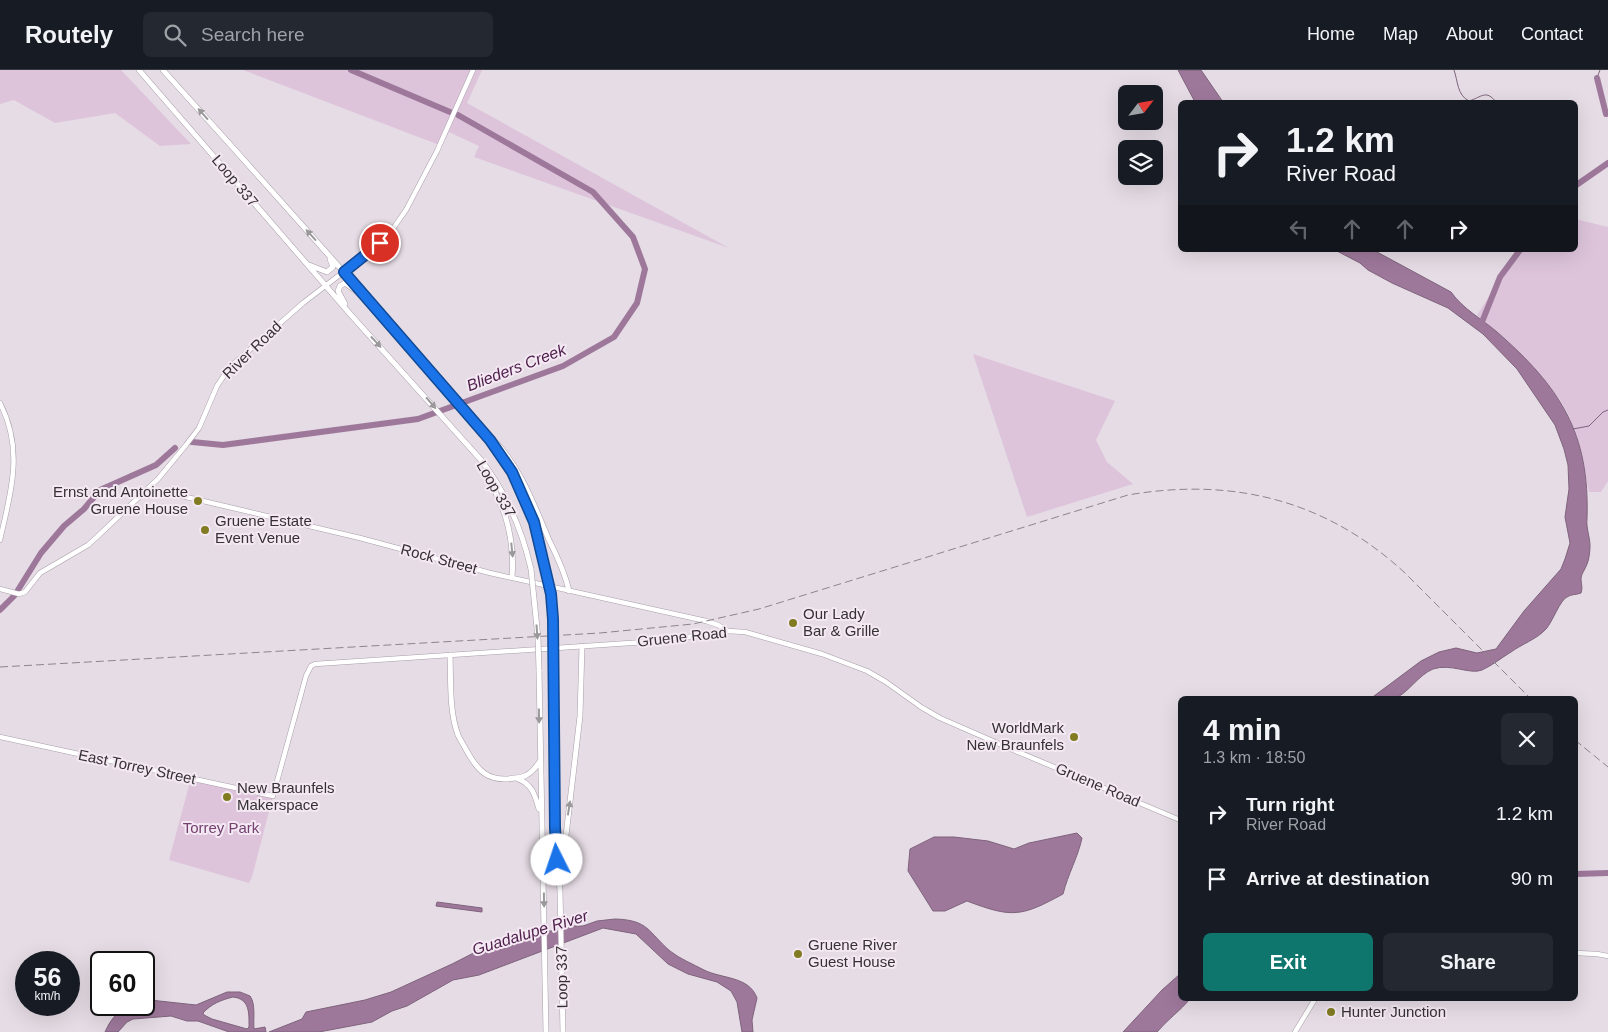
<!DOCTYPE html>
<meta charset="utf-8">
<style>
:root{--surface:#171b24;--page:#242831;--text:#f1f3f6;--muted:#9ea1a6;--line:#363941;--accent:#0f766e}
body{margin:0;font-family:Arial,sans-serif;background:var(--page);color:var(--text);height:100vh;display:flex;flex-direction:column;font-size:19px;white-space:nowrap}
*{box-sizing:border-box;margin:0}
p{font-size:16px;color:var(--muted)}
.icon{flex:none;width:28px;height:28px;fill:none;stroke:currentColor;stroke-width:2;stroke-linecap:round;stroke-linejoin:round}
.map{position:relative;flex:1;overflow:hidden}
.side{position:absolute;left:1178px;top:626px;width:400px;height:305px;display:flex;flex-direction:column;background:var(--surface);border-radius:8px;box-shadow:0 5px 20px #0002}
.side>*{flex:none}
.banner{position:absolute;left:1178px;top:30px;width:400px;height:152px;border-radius:8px;box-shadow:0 5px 20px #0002;background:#171b24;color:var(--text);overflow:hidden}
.needle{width:32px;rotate:59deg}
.buttons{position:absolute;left:1118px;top:15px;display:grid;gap:10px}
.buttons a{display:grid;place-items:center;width:45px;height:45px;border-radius:8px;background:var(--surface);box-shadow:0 5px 20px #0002;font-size:25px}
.speed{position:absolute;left:15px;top:881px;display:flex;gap:10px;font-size:25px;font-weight:700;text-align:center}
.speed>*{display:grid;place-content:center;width:65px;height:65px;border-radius:50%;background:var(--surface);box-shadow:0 5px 20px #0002;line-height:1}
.speed small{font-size:12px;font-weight:400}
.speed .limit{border:2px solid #111;border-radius:8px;background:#fff;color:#111}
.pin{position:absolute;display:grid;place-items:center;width:42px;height:42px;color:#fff;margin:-21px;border:2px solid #fff;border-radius:50%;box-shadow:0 1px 5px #0007}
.me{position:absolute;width:55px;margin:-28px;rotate:356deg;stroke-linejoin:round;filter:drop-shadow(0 0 4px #0008)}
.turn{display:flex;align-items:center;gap:18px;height:105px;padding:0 25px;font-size:22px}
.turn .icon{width:65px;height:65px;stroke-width:2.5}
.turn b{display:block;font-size:35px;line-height:42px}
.lanes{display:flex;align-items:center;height:48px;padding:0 25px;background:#0003;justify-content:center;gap:25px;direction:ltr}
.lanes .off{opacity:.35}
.round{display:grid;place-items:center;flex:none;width:52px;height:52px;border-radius:8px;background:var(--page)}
.headline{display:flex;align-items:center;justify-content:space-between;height:85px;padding:0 25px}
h1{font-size:30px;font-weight:700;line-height:38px}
.primary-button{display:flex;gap:10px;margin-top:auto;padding:10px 25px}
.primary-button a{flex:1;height:58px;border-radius:8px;background:var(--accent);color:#fff;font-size:20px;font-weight:700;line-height:58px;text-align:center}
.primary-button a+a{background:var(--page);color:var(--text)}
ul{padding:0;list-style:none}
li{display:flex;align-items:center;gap:15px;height:65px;padding:0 25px}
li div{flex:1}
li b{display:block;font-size:19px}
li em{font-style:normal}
header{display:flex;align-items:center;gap:30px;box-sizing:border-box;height:70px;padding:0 25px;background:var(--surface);border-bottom:1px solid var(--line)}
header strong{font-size:24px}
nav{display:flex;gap:28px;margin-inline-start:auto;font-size:18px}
.search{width:350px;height:45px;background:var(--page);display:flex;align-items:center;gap:12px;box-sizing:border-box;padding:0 18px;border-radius:8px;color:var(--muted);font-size:19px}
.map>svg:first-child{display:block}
</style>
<header>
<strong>Routely</strong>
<div class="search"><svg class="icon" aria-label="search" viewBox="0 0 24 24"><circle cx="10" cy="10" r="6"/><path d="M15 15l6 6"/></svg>Search here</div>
<nav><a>Home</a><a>Map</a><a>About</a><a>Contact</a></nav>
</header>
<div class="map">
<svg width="1608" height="962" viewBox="0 0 1608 962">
<rect width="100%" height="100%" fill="#e6dce5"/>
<path fill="#ddc4db" d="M0 0H121L191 74 160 76 115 43 55 53 14 30 0 34Z
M243 0H482L467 33 729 178 474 87 479 76 449 62 442 76Z
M1575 149 1608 157V411L1601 422H1589L1577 367 1567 342 1560 330 1535 299 1477 245 1499 211 1522 180H1575Z
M973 284 1115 331 1096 370 1107 392 1133 414 1027 447Z
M191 708 273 726 252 807 249 813 169 790Z"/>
<path fill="#9e789b" stroke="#7e637c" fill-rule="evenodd" d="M1178 0H1201L1223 32H1195Z
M1335 180H1373L1377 182 1451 222C1463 239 1482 249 1497 262 1560 317 1590 363 1587 449 1586 458 1590 467 1590 476 1590 481 1589 490 1587 494 1585 500 1582 502 1581 508 1581 514 1583 517 1581 523 1576 525 1571 524 1567 527 1560 530 1553 551 1546 559 1537 569 1522 574 1511 582 1501 588 1493 595 1482 600 1470 605 1451 593 1433 599 1418 605 1407 625 1393 629 1387 631 1377 629 1370 629L1421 591 1439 582 1456 578 1477 583 1496 579 1524 541 1561 499 1565 489 1570 473 1565 447 1569 419 1568 395 1564 379 1555 355 1517 299 1483 264 1448 238 1392 213 1368 200 1360 193Z
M1077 763 1082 768C1078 787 1068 804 1063 824 1021 847 1012 848 967 831L945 841H933L908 801 910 779 934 767H954L988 771 1014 779 1029 773Z
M437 832 482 838V842L436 836Z
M615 849C649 850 648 862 670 881 680 889 693 894 704 900 722 909 749 906 757 928L752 950 753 962H742L737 932 731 921 717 912 688 904 668 894 636 864 603 858 479 905 453 910 407 936 392 941 372 952 319 962H269L302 949 306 942 365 930 391 922 452 894 501 869 514 871 536 867 549 861H559L574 856H583L597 851Z
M1180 904V929H1190C1180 941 1167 950 1157 962H1123L1162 920Z
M227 922H240L250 926C256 934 253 949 254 959L265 957 266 962H229L198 951H187L171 946 133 949 127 952 118 962H105C113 944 123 935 144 935V932L150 930 196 935ZM233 927C250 929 249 943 249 957L247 959 212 949 204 945 203 943C211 934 221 930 233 927Z"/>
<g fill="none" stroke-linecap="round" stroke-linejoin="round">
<path stroke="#7e637c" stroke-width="1" d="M1454 0C1458 11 1457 25 1469 31 1482 27 1486 19 1496 32
M1597 8 1600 0
M1573 359 1589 356 1603 342 1608 340"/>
<path stroke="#9e789b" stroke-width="6" d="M351 0 450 42
M1597 8 1606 44
M1575 116 1608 93
M1480 257 1500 207 1520 180
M192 372 223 375 418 349 563 296 614 267 637 233 645 199 633 167 593 122 458 45
M18 520 41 483 64 456 84 439 100 420 156 395 175 378
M0 540 14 526
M1575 804 1608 803"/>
<g stroke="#a79ea7" stroke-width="5.5">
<path id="tertiary" d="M0 333C24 380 11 421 0 470
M148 418 360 468 490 503 706 551 718 555 728 561
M0 519 19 524 25 522 40 503 88 475 99 465 158 409 186 375 199 358 217 316 229 298 303 233 359 190 392 160 406 140 437 81 473 0
M0 667 273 726 306 606 311 596 315 594 660 571 728 561 745 562 822 584 867 601 886 612 921 637 940 648 1011 679 1180 750
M1575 883 1597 884 1608 886
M1295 962 1315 929"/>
</g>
<g stroke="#a79ea7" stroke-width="6">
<path id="primary" d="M139 0 351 245 481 390C505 421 522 460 531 499
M163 0C243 89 324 178 402 269 439 311 483 352 510 400 529 431 537 465 546 500
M309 195 327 202 333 197 330 189
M345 234 338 221 340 216 345 213 359 223
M492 368C520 396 534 435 549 470 557 486 565 503 569 521
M491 408C494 421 500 432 505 445 511 465 514 485 512 507
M450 585C451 611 449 641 458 665 462 673 467 681 471 688 480 702 488 709 505 709 523 708 530 707 540 691
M554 598 555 758 560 821 563 962
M539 600 546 962
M518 709C532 714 535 725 539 739
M561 808 580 646 582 576"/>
</g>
<use href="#tertiary" stroke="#fff" stroke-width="4.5"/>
<use href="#primary" stroke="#fff" stroke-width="5"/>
<path stroke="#8c858b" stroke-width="1" stroke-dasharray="8 4" stroke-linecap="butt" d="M0 597 600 563 693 554 759 539 1128 425C1233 407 1326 430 1405 503L1531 629
M1575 670 1608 697"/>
<g stroke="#a79ea7" stroke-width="6" stroke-linecap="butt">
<path id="primary-bridge" d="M531 499 538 568 539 600
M546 500C553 533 554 565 554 598"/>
</g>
<use href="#primary-bridge" stroke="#fff" stroke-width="5"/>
</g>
<defs><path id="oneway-solid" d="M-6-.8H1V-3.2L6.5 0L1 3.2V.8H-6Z" transform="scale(1.25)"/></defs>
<g fill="#9a989a">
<use href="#oneway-solid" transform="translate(203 44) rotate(-132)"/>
<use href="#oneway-solid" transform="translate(311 165) rotate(-132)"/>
<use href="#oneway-solid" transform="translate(376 272) rotate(47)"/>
<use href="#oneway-solid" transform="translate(431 333) rotate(49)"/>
<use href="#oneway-solid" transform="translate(512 480) rotate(84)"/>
<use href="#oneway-solid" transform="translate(537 562) rotate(86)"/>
<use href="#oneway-solid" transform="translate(539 646) rotate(89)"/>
<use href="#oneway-solid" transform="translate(569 738) rotate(-81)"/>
<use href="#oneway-solid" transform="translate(544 830) rotate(89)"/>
</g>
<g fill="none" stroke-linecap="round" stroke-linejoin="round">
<g stroke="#114b97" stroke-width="12">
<path id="route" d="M380 173 344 202 490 370 512 402 534 452 551 524 553 549 555 758 557 790"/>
</g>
<use href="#route" stroke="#1a73e8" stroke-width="9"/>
</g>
<g fill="#817b22" stroke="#f4e9f3" stroke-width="2">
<circle cx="198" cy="431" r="5"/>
<circle cx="205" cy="460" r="5"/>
<circle cx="793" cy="553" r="5"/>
<circle cx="1074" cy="667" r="5"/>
<circle cx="227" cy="727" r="5"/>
<circle cx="798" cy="884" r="5"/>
<circle cx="1331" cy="942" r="5"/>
</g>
<g text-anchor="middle" stroke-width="4" stroke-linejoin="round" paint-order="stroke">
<g font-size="15" fill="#353135" stroke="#f4e9f3">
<text transform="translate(235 111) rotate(50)" y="5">Loop 337</text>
<text transform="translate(252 280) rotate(-44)" y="5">River Road</text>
<text transform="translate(496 419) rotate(60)" y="5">Loop 337</text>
<text transform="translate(439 489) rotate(15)" y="5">Rock Street</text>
<text transform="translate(682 567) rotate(-6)" y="5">Gruene Road</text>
<text transform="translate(137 697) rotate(12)" y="5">East Torrey Street</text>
<text transform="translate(1098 715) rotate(23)" y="5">Gruene Road</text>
<text transform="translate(562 907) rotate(-91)" y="5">Loop 337</text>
</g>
<g font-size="15" fill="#353135" stroke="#f4e9f3" text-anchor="start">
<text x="188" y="427" text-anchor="end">Ernst and Antoinette<tspan x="188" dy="17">Gruene House</tspan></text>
<text x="215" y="456">Gruene Estate<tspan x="215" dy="17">Event Venue</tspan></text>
<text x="803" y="549">Our Lady<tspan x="803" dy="17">Bar &amp; Grille</tspan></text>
<text x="1064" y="663" text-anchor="end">WorldMark<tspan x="1064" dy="17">New Braunfels</tspan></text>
<text x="237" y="723">New Braunfels<tspan x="237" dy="17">Makerspace</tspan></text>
<text x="808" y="880">Gruene River<tspan x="808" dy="17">Guest House</tspan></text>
<text x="1341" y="947">Hunter Junction</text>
</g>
<g font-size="15" fill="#734070" stroke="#f4e9f3">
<text x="221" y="763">Torrey Park</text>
</g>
<g font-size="16" font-style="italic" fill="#4d1d4b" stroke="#f4e9f3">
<text transform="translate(516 297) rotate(-21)" y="6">Blieders Creek</text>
<text transform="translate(530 862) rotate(-17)" y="6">Guadalupe River</text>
</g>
</g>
</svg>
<div class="buttons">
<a><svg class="needle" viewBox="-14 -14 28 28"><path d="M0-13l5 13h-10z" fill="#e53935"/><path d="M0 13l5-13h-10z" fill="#9ea1a6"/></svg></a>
<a><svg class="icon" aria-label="layers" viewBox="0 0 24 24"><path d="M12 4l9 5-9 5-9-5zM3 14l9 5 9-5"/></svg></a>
</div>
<div class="speed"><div>56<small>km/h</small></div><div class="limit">60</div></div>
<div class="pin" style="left:380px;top:173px;background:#d93025"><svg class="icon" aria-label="arrive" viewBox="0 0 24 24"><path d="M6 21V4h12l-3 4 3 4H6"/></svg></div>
<svg class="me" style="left:557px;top:790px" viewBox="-20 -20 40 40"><circle r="19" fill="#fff"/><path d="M0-13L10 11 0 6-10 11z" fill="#1a73e8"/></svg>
<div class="banner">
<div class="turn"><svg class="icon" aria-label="right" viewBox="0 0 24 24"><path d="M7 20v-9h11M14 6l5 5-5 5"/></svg><div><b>1.2 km</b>River Road</div></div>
<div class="lanes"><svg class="icon off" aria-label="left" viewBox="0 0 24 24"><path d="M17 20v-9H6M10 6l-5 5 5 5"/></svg><svg class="icon off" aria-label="ahead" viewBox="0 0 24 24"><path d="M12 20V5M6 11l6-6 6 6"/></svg><svg class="icon off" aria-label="ahead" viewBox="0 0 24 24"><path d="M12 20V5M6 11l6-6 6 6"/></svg><svg class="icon" aria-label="right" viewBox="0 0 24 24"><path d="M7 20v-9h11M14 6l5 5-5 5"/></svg></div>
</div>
<section class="side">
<div class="headline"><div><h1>4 min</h1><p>1.3 km · 18:50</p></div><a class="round"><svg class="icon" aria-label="close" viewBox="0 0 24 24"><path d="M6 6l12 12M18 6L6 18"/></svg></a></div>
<ul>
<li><svg class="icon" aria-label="right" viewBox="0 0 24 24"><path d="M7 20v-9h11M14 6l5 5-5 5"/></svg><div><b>Turn right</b><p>River Road</p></div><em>1.2 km</em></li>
<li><svg class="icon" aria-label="arrive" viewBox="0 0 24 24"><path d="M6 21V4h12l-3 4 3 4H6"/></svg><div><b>Arrive at destination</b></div><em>90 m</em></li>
</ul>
<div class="primary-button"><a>Exit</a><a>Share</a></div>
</section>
</div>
